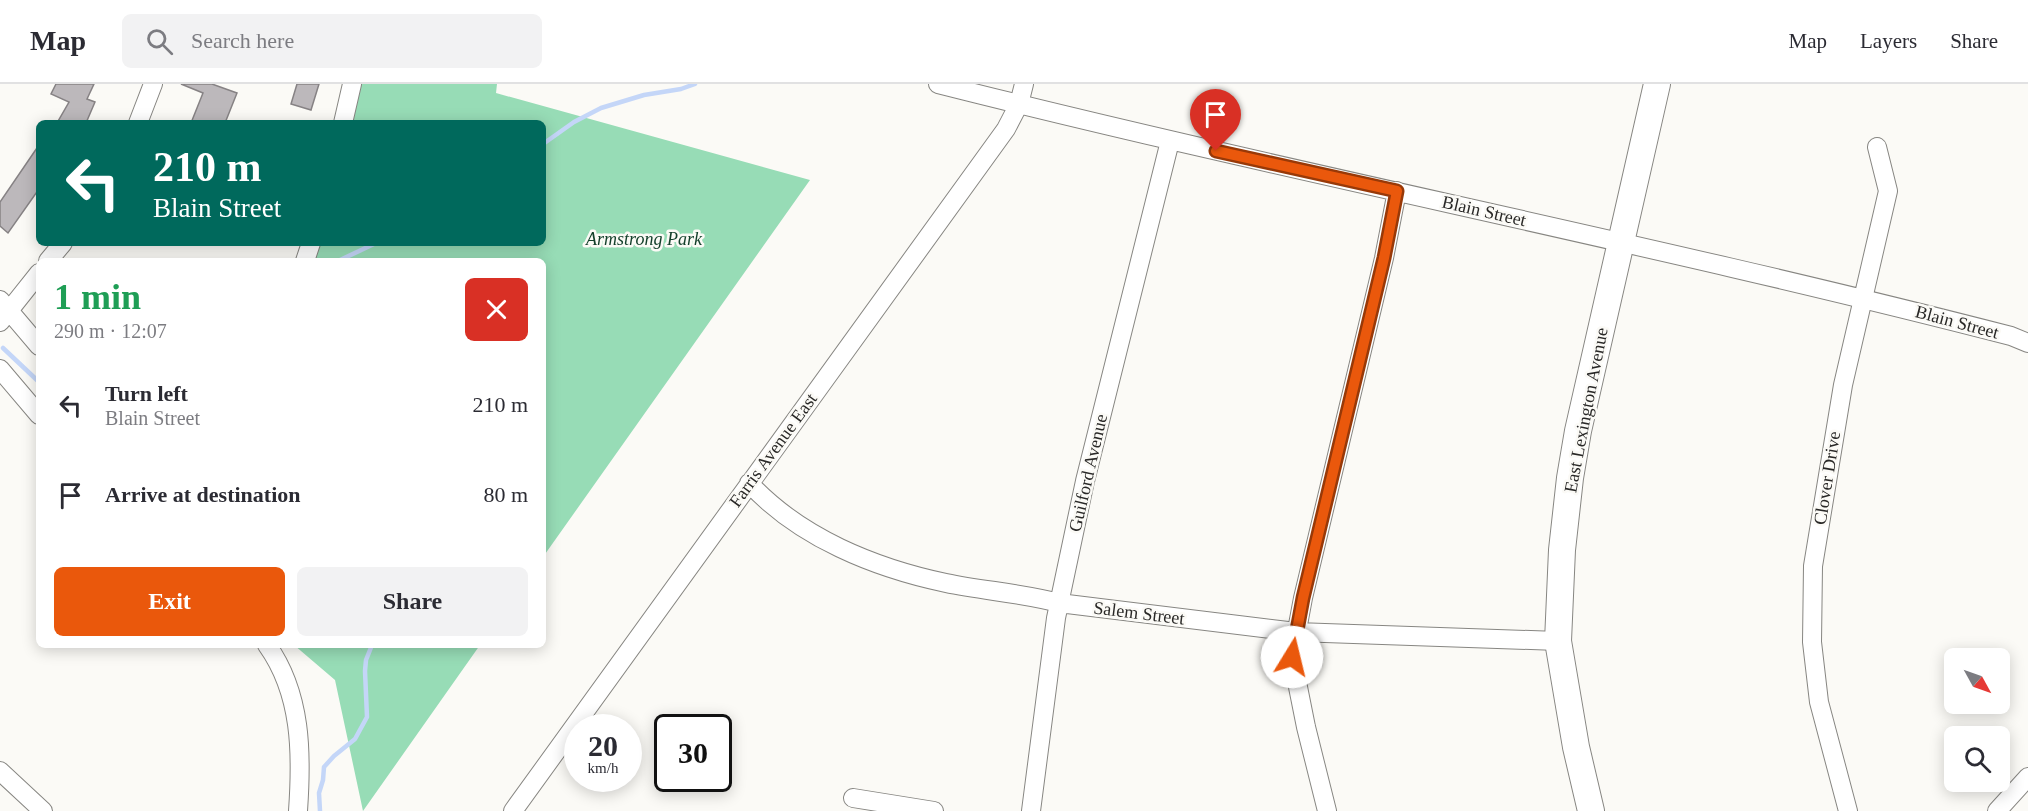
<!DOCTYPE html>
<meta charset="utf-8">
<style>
:root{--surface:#fff;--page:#f2f2f3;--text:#2b2b33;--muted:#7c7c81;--line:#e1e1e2;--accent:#ea580c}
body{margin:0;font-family:"Times New Roman",serif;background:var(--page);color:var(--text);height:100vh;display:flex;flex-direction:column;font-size:22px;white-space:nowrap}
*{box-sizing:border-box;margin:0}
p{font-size:20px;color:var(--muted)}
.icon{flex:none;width:33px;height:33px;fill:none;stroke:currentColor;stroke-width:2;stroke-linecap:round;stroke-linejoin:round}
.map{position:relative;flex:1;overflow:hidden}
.drawer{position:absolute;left:36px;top:174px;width:510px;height:390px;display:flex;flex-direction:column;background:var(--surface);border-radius:9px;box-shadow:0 3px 15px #0003}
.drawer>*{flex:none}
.banner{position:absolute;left:36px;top:36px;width:510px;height:126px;border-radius:9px;box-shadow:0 3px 15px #0003;background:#00695c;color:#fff;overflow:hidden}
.needle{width:39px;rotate:130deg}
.fabs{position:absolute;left:1944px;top:564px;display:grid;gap:12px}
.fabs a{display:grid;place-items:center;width:66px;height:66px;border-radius:9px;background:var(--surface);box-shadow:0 3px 15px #0003;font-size:30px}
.speed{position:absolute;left:564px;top:630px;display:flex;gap:12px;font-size:30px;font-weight:700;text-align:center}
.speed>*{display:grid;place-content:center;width:78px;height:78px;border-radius:50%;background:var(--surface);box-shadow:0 3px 15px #0003;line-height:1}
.speed small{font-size:15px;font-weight:400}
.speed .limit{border:3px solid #111;border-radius:9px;background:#fff;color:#111}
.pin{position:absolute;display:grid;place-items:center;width:51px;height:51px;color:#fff;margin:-62px -26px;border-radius:50% 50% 50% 0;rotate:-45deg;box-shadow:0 0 6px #0007}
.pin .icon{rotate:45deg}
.me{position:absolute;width:66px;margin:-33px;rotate:9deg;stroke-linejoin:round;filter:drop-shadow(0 0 4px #0008)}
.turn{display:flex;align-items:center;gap:21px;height:126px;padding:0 18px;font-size:27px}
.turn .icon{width:78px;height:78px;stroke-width:2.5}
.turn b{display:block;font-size:42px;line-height:51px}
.round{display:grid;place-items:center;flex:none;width:63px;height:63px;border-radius:9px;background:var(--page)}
.overview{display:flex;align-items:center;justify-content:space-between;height:102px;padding:0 18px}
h1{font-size:36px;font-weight:800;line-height:45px;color:#1e9e55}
.cta{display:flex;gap:12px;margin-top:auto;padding:12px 18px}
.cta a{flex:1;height:69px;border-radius:9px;background:var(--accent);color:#fff;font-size:24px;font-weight:800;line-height:69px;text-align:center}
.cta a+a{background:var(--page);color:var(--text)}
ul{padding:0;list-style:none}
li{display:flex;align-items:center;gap:18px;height:90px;padding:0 18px}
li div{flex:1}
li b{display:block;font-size:22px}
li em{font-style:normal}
header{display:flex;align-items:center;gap:36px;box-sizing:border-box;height:84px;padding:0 30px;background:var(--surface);border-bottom:2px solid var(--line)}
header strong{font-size:28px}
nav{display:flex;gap:33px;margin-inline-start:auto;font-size:21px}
.search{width:420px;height:54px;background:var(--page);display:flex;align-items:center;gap:15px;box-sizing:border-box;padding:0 21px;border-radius:9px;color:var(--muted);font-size:22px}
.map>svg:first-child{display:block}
</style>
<header>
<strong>Map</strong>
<div class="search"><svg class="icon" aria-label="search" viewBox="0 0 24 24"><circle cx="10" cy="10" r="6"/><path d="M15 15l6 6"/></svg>Search here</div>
<nav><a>Map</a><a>Layers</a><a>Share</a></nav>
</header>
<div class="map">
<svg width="2028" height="727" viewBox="0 0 2028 727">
<rect width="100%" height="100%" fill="#fbfaf6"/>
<path fill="#97dcb6" d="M350 0H497L496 9 810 96 543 473V177H305L311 159H543V39H342Z
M294 561H480L363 727 335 596Z"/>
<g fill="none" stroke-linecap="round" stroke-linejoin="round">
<path stroke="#c4d6f8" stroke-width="4.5" d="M543 60 574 38 601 24 644 11 681 5 695 0
M338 177 376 159
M3 264 39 298
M320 727 319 709 323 696 324 683 334 672 355 655 367 633 365 587 366 576 372 561"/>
</g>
<path fill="#bcb8bb" stroke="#868284" stroke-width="1.5" d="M56 0H94L87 15 95 18 86 39H57L69 18 51 10Z
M181 0H212L237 9 225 39H191L203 9Z
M297 0H319L311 26 291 20Z
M39 61V105L8 149 0 142V118Z"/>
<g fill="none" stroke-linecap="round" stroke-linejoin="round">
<g stroke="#878682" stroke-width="20">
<path id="minor" d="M938 0C1294 90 1655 160 2011 252L2028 259
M138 39 153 0
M343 39 352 0
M48 177 63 159
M305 177 311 159
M0 216 39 262
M0 238 39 189
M0 285 39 331
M749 399C800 454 875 484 946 499 984 507 1022 509 1059 519L1296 548 1558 557
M267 561C302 610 302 670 298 727
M0 687 43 727
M853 714 934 727
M513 727 1006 45 1019 20 1024 0
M1031 727 1056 534 1085 397 1170 57
M1327 727 1306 643 1292 573 1303 514 1384 174 1397 107
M1848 727 1819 618 1812 558 1813 482 1843 301 1888 107 1877 63
M1997 727 2028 693"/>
</g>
<g stroke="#878682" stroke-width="28">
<path id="secondary" d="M1591 727 1576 663 1558 557 1562 466 1570 394 1578 347 1657 0"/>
</g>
<use href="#minor" stroke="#fff" stroke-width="18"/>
<use href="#secondary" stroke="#fff" stroke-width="26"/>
</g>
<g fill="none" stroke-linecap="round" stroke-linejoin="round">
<g stroke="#983908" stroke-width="15">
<path id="route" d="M1216 67 1397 107 1384 174 1303 514 1292 573"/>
</g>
<use href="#route" stroke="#ea580c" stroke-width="10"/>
</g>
<g text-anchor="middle" stroke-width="5" stroke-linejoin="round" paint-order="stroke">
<g font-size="18" fill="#292827" stroke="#fbfaf6">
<text transform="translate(1484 127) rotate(13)" y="6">Blain Street</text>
<text transform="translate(1957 238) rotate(15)" y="6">Blain Street</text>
<text transform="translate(1586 326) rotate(-79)" y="6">East Lexington Avenue</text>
<text transform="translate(773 366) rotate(-54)" y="6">Farris Avenue East</text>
<text transform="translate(1088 389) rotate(-77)" y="6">Guilford Avenue</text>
<text transform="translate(1827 394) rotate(-81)" y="6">Clover Drive</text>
<text transform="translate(1139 529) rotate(7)" y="6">Salem Street</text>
</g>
<g font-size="18" font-style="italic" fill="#123f2a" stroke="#fbfaf6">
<text x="644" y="161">Armstrong Park</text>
</g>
</g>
</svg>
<div class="fabs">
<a><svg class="needle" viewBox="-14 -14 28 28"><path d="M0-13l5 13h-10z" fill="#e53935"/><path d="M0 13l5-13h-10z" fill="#7c7c81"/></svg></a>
<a><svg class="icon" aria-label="search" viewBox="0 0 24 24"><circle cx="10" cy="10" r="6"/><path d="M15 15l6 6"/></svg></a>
</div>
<div class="speed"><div>20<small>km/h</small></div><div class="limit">30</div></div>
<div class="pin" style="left:1216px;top:67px;background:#d93025"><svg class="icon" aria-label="arrive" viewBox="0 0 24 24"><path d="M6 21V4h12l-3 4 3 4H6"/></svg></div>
<svg class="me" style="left:1292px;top:573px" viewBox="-20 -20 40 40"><circle r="19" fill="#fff"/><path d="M0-13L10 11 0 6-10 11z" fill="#ea580c"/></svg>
<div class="banner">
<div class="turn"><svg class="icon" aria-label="left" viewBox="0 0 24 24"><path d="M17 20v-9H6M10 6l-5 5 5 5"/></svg><div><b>210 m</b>Blain Street</div></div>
</div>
<section class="drawer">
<div class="overview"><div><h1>1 min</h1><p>290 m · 12:07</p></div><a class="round" style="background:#d93025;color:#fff"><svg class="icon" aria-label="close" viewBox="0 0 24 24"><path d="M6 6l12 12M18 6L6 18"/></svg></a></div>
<ul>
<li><svg class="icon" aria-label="left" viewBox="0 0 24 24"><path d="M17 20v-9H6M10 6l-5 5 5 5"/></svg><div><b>Turn left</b><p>Blain Street</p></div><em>210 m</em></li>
<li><svg class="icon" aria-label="arrive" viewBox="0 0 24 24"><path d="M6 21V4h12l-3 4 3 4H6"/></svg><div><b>Arrive at destination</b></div><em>80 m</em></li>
</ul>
<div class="cta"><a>Exit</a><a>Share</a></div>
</section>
</div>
